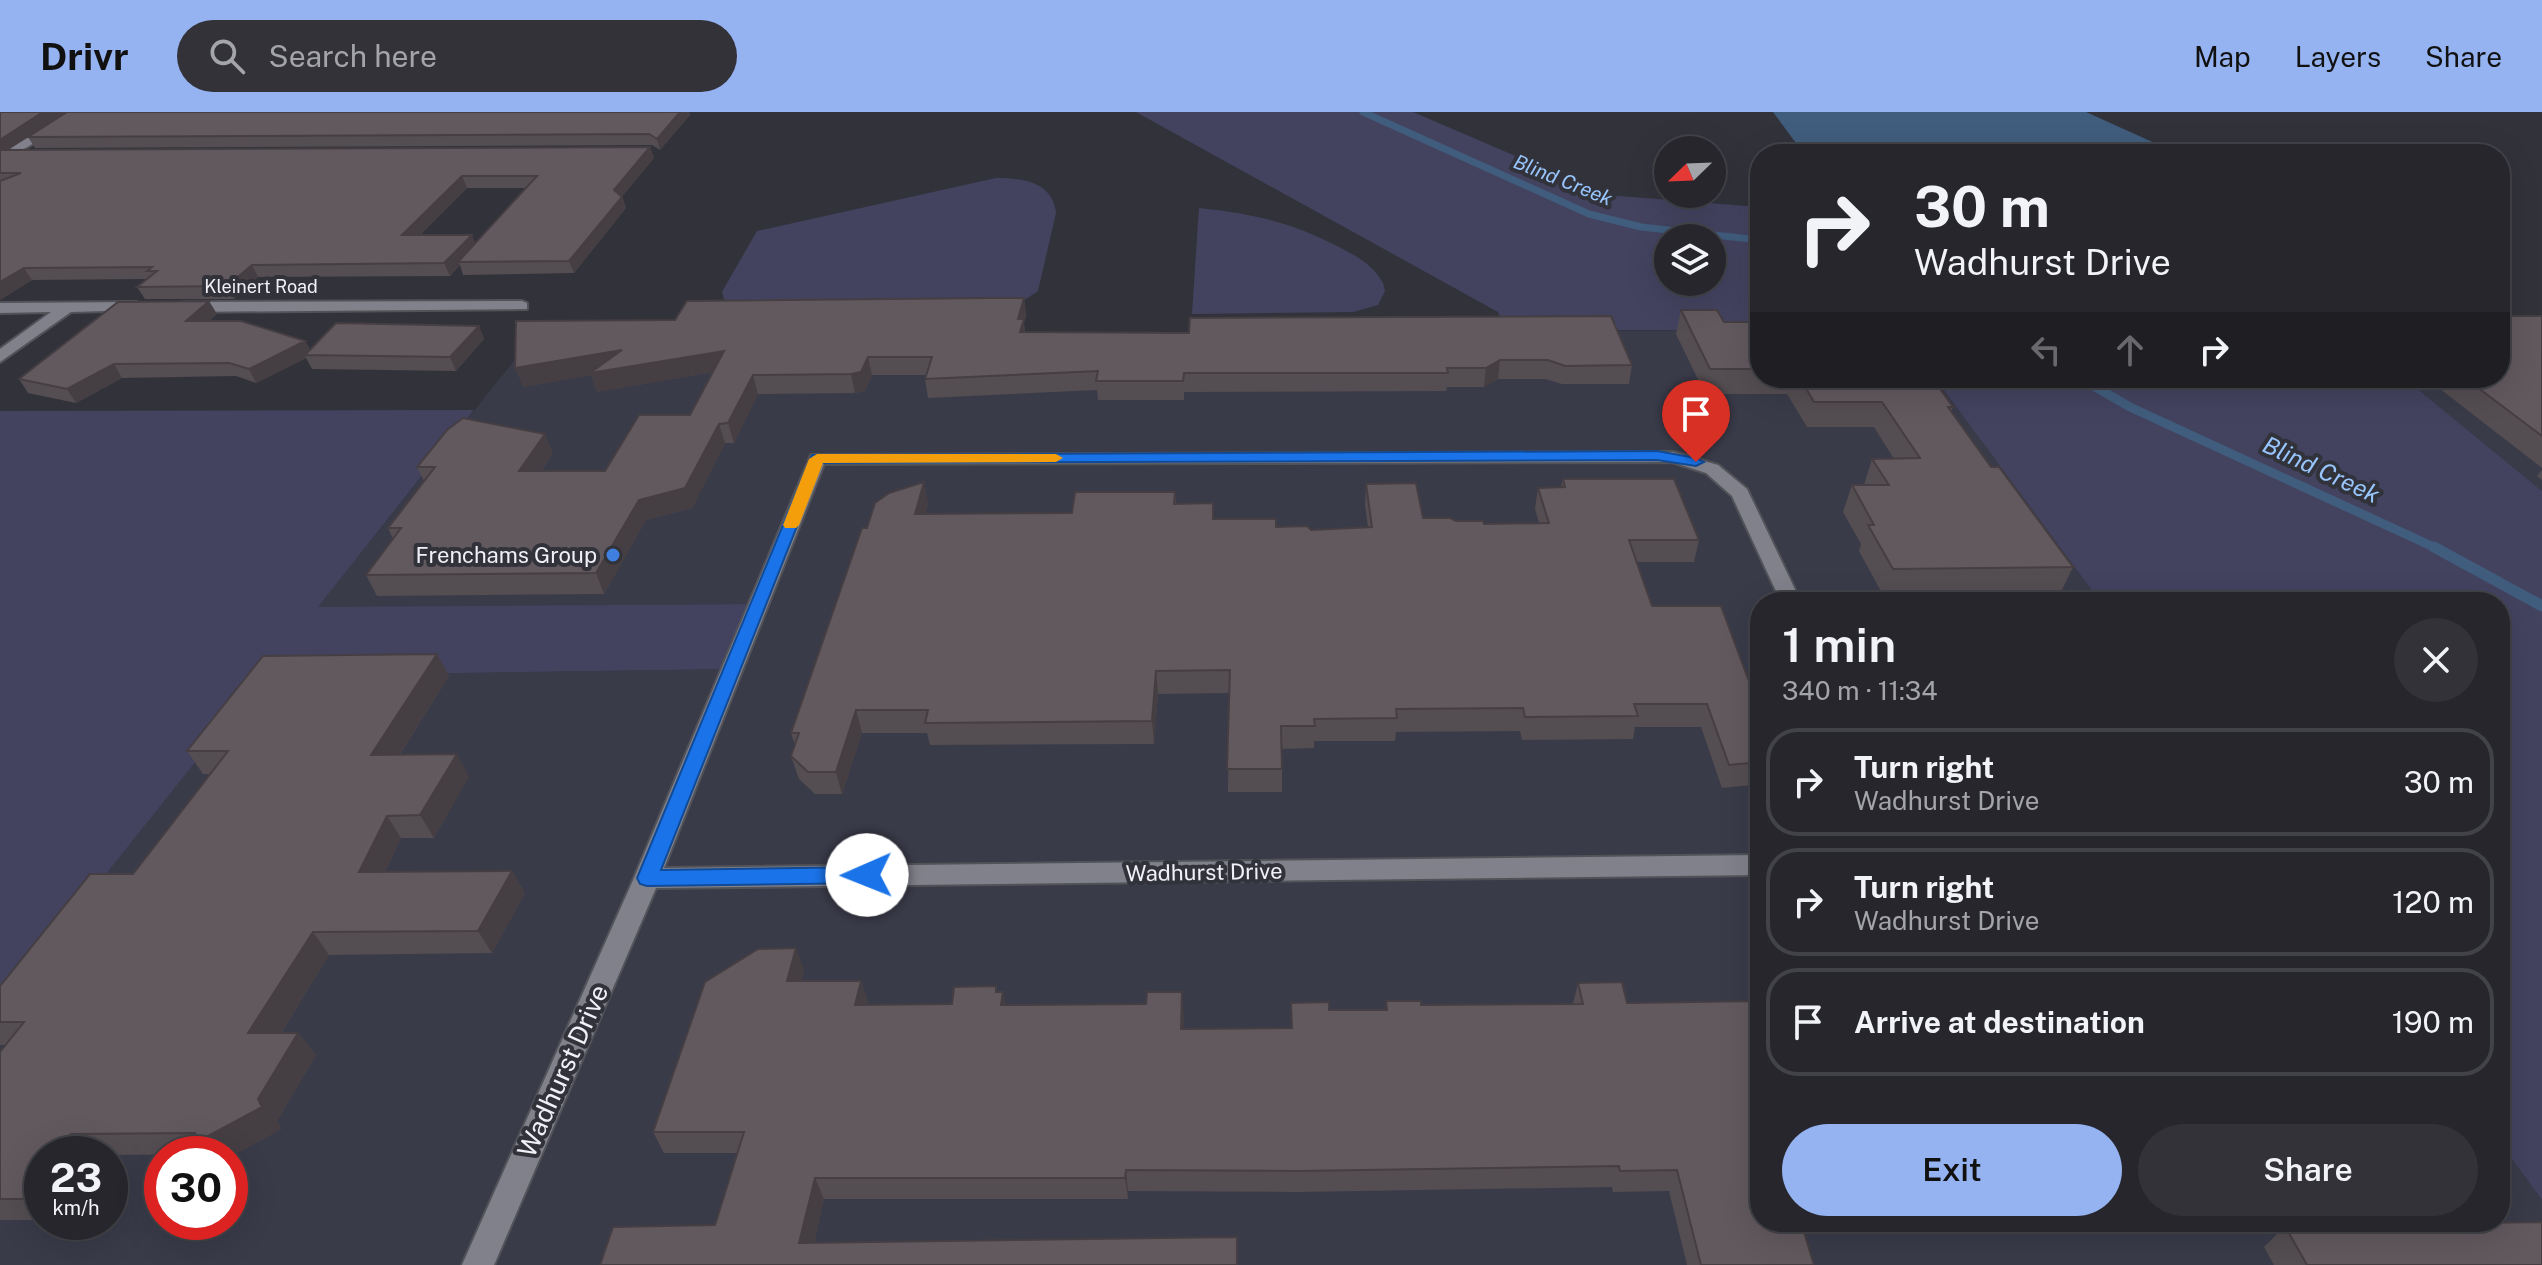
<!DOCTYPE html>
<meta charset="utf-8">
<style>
:root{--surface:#26262c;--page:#323238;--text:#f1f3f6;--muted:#a4a5a9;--line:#424348;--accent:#95b2f1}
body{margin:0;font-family:"Public Sans",sans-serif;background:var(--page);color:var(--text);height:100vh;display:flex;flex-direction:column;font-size:30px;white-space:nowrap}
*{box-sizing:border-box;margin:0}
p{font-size:26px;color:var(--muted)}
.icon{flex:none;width:44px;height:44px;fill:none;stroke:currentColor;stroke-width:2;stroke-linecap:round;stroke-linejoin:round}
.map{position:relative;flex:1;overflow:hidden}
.panel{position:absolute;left:1750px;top:480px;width:760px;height:640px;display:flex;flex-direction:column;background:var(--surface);border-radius:32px;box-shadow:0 8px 32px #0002,0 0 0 2px var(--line)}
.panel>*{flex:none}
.hud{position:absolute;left:1750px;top:32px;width:760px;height:244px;border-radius:32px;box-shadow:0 8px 32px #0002,0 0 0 2px var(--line);background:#26262c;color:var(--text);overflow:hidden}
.needle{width:52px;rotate:247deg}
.controls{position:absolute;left:1654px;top:24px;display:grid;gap:16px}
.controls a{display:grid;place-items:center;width:72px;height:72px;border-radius:50%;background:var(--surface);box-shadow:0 8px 32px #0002,0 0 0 2px var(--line);font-size:40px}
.speed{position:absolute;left:24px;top:1024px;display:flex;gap:16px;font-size:40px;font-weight:700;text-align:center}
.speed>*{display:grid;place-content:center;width:104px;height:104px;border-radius:50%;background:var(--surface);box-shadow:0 8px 32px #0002,0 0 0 2px var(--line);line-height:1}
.speed small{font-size:20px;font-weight:400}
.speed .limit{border:12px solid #d22;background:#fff;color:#111}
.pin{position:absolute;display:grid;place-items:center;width:68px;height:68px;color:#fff;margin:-82px -34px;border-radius:50% 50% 50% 0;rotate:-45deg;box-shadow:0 0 8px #0007}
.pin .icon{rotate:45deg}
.me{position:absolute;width:88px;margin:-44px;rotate:269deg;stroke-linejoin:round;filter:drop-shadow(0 0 6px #0008)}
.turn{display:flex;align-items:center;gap:28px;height:168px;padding:0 32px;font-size:36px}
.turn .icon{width:104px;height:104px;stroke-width:2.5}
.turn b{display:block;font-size:56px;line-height:68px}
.lanes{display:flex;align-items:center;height:76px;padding:0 32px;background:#0003;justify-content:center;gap:40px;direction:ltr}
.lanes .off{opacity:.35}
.round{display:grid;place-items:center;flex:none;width:84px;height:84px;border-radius:42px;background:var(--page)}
.headline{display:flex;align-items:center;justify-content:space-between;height:136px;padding:0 32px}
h1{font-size:48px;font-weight:600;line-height:60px}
.cta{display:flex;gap:16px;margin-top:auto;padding:16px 32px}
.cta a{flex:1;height:92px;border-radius:48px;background:var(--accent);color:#111;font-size:32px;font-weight:600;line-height:92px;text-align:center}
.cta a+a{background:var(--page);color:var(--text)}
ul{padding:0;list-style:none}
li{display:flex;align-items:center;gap:24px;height:108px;margin:0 16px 12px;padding:0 16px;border:4px solid var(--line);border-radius:32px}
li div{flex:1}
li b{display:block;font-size:30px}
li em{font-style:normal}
header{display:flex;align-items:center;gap:48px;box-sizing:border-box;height:112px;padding:0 40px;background:var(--accent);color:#111}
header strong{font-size:38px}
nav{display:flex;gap:44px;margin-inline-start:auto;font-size:28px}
.search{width:560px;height:72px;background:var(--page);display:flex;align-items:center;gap:20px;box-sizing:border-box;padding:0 28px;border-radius:44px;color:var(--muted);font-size:30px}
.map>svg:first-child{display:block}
</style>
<header>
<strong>Drivr</strong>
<div class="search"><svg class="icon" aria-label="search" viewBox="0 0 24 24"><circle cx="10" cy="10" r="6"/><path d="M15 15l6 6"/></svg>Search here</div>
<nav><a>Map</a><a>Layers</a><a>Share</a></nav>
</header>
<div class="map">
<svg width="2542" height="1153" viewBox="0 0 2542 1153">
<rect width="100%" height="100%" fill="#32323b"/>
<path fill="#3a3b49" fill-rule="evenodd" d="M2542 210V379L2404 266H2500Z
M1760 218V266H1935L2098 485 1760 490V1110H2500V1031L2542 1088V1153H0V895L264 564 731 557 758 492 317 496 533 225ZM42 1042H110V1110H42ZM162 1042H230V1110H162Z"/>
<path fill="#434360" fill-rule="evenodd" d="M1136 0H1413L1606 83 1760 95V218H1507L1498 200ZM1668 126H1712V170H1668Z
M996 66C1022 66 1053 70 1056 101L1038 179 1020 191 725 190 722 180 757 119Z
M1199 96C1254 102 1292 110 1341 136 1358 145 1373 153 1383 171L1385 179 1378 193 1353 200 1192 202Z
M1935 266H2404L2542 379V1088L2500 1031V490H1850L2097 485Z
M474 298 318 495 759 492 731 557 264 564 0 895V299Z"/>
<path fill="#415d7d" d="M1773 0H2086L2179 42H1804Z"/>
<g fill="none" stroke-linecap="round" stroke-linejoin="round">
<path stroke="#415d7d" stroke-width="7" d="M1363 0 1589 102 1641 115 1760 128"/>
<path stroke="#415d7d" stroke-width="9" d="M2080 266 2130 295 2438 437"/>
<path stroke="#415d7d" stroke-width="11" d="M2434 435 2542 494"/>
<g stroke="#525259" stroke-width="4">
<path id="minor" d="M72 0H87L0 51V42Z
M522 189 527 191V197L184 200 176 195 184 190Z
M137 190 142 192V198L71 200 0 250V237L51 200 0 201V191Z
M1673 340 1718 353 1747 377 1801 490H1781L1732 384 1706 361 1672 350 824 352 664 756 1760 743V763L656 776 494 1153H462L634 766 811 343Z"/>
</g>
<use href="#minor" fill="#81818b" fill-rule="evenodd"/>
</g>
<path fill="#544d51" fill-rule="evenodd" d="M0 0H689L690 3 660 38 652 33 35 36 28 25 7 39 650 35 654 46 622 84 626 96 574 161 463 163 460 153 450 164 258 165 234 187H145L137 175 147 167 32 168 0 188ZM467 76H526L475 132 420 123Z
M1024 186 1026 204 1024 211 1025 220 1632 253 1629 272H1562L1545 267H1498L1484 275H1447L1446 279 1184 280V288H1098L1097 278 928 286 925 267 926 263H872L865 279 855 281 758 282 734 331H725L692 396 646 408 604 482 377 484 366 463 393 427 388 416 424 369 417 355 553 341 541 359H605L690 303 713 260 597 280 591 263 523 275 675 208Z
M1681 198 1724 210H1760V266H1932L1953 295 1951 300 1991 355 2073 455 2060 482 1883 483 1859 439 1861 432 1843 400 1852 373H1864L1872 347H1894L1874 315H1807L1787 282H1705L1676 222Z
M217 202 209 209 305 229 310 238 479 214 484 227 456 259 312 257 306 246 256 271 236 264 122 266 76 291 28 281 19 267Z
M2542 204V356L2426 266H2500Z
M2542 358V368L2537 364Z
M1563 367 1699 428 1694 450H1637L1652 494 1760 599V667L1752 673 1722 676 1701 615H1635L1633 627 1522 628 1520 619 1396 620 1395 629H1314V636L1282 637V680H1228L1229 581 1158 582 1154 632 930 633 927 621H862L842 682H815L799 667 791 644 795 633 791 621 867 416 928 391 925 402 1072 401 1175 380 1176 392 1213 391 1214 407 1311 418 1368 415 1365 393 1366 372 1423 406 1484 412 1539 411 1535 397 1538 376 1561 375Z
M437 542 449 564 400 642 469 664 434 726H401L385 760 512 759 525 781 492 841 329 843 281 921H298L316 943 277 1009 281 1017 230 1045V1042L110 1043V1042H42V1108H0V940L6 933H0V874L133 762 210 662H203L187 639Z
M804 858 801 869H861L868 891V893L952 892 998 880 1006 893 1184 902 1183 917 1291 916V891L1329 898H1386V889L1421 893 1573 892 1578 871 1627 891 1760 1110 1814 1153H1687L1669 1079 1613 1080 1612 1075 1298 1080 1128 1079V1087H824L814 1131 1237 1125 1238 1153H600L715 1113 738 1041H664L653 1020Z
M2285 1114 2542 1153H2274L2264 1135Z"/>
<path fill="#453e42" d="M43 0H66L0 43V28Z
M680 0H689L690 3 660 38 657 27Z
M650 35 654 46 618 90 614 78Z
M462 64 467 76 407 136 402 123Z
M622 85 626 96 574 161 569 149Z
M472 123 477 135 458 150 460 153 450 164 444 151Z
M252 153 258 165 234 187 227 174Z
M24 156 32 168 0 188V170Z
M1024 186 1026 204 1024 211 1026 225 1023 238 1018 207Z
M209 189 217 202 193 222 186 209Z
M479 214 484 227 456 259 450 245Z
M305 229 312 243H305L306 246 256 271 249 257Z
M622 238 724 239 730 257 597 280 591 263 523 275 515 256Z
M868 245 872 263 865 279 855 281 851 262Z
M1500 248 1498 267 1484 275 1486 256Z
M114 252 122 266 76 291 67 277Z
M753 263 758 282 734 331 728 311Z
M719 312 725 331 692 396 646 408 604 482 596 461 639 388Z
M545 322 553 341 527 379 519 359Z
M924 370 928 391 919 424 915 402Z
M437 542 449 564 385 665 371 643Z
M1156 559 1158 582 1154 632 1152 609Z
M856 598 862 621 842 682 836 660Z
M457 642 469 664 434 726 420 703Z
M1760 650V667L1752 673Z
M387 704 401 726 374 783 359 760Z
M512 759 525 781 492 841 478 819Z
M313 820 329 843 267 943 248 921Z
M796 836 804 858 795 891 787 869Z
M861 869 868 891 863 915 855 893Z
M1003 880 1008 902 1001 893Z
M1182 880 1184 902 1182 939 1181 917Z
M298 921 316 943 277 1009 281 1017 230 1045V1042H212L199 1029 258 987Z
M71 1022 94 1042H57Z
M1126 1058 1128 1079V1087L1125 1066Z
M42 1064V1100L26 1087Z
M815 1066 824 1087 809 1152 799 1131Z"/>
<path fill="#62595e" stroke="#453e42" stroke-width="2" d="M0 0H43L0 28Z
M67 0H680L657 27 649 22 28 25Z
M650 35 614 78 622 85 569 149 458 150 537 64H462L402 123H472L444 151 252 153 227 174 137 175 157 159H147L152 155 24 156 0 170V69L21 61H0V38Z
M988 186H1024L1018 207H1024L1020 220 1189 221 1190 206 1611 204 1632 253 1565 254 1548 248H1500L1486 256H1447L1448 261H1184L1183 269H1096L1098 259 925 267 932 245H868L861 260 851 262 753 263 728 311 719 312 685 376 639 388 596 461 366 463 401 416H388L435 355H417L447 318 463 306 545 322 519 359H605L639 303H690L724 239 590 261 622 238 515 256 516 209 675 208 687 189Z
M209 189 186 209H241L305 229 249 257 229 251 114 252 67 277 19 267 118 190Z
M1681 198H1717L1724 210H1760V257H1710Z
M2500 204H2542V324L2465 266H2500Z
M336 211 479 214 450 245 305 243Z
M1800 266H1932L1953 295H1948L1991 355H1999L2073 455 1893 457 1868 413H1874L1852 373H1889L1872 347 1920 346 1882 290H1814Z
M1563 367H1674L1699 428H1629L1652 494H1721L1760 599V650L1729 653 1707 592H1634L1638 604 1525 605 1523 596 1396 597 1397 606 1314 607 1315 614H1281L1282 657H1227L1230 558 1156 559 1152 609 925 611 928 598H856L836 660H808L791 644 799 621H791L862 416H867L875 391 889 381 924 370 915 402 1072 401 1075 380H1175L1174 392 1213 391V407H1276V415L1307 414 1311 418 1372 415 1366 372 1416 371 1423 406H1450L1456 409H1483L1484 412 1549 411 1538 376 1565 375Z
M437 542 371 643 457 642 420 703 387 704 359 760 512 759 478 819 313 820 248 921H298L258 987 262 995 199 1029 195 1021 71 1022 57 1042H42V1064L26 1087H0V940L24 910H0V874L90 762H133L228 639H187L263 544Z
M796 836 787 869H861L855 893 952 892 954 875 996 874V880H1003L1001 893 1146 892 1147 880H1182L1181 917 1292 916 1291 891 1329 890V898H1387L1386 889H1421V893L1583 892 1578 871 1622 870 1627 891 1760 889V1110H1801L1814 1153H1701L1677 1058 1620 1059 1619 1054 1298 1059 1126 1058 1125 1066H815L799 1131 1237 1125V1153H600L613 1115 715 1113 744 1020H653L705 870 758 837Z
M2542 1110V1153H2307L2285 1114Z"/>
<path fill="#1a73e8" stroke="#114b97" stroke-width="2" d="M1657 339 1696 346 1704 350 1696 354 1657 348 822 351 661 758 867 755 874 758 877 763 874 769 867 771 647 774 640 772 637 766 812 343Z"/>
<path fill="#f59e0b" d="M817 342H1056L1063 346 1056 350 823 351 799 413 796 416H785L783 413 809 347Z"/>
<circle fill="#3f7fe0" stroke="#32323b" stroke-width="3" cx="613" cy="443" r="8"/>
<g text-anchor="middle" stroke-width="8" stroke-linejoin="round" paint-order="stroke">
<g font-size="18" fill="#f0f0f6" stroke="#32323b">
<text x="261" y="181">Kleinert Road</text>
</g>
<g font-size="20" font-style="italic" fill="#97c5fc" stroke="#32323b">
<text transform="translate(1563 68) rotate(22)" y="7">Blind Creek</text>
</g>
<g font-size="22" fill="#f0f0f6" stroke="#32323b" text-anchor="end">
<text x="597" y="451">Frenchams Group</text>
</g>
<g font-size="22" fill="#f0f0f6" stroke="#32323b">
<text transform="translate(1204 760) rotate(-1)" y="8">Wadhurst Drive</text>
</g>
<g font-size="24" font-style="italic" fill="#97c5fc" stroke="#32323b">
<text transform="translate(2321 358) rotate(25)" y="8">Blind Creek</text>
</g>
<g font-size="26" fill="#f0f0f6" stroke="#32323b">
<text transform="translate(563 959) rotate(-66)" y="9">Wadhurst Drive</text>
</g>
</g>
</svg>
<div class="controls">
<a><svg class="needle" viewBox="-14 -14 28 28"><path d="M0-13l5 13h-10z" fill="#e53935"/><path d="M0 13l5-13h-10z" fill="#a4a5a9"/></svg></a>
<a><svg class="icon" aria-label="layers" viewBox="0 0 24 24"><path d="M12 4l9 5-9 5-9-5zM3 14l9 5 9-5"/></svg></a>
</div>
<div class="speed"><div>23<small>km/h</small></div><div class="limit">30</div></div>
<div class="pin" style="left:1696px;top:350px;background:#d93025"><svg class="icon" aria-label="arrive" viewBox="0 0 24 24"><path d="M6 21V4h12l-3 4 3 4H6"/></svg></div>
<svg class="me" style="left:867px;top:763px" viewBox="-20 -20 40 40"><circle r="19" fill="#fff"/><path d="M0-13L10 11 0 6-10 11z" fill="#1a73e8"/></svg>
<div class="hud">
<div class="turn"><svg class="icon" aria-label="right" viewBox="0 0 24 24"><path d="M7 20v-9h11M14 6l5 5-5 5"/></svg><div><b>30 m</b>Wadhurst Drive</div></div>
<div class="lanes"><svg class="icon off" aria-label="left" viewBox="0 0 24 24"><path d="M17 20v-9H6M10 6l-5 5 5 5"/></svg><svg class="icon off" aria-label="ahead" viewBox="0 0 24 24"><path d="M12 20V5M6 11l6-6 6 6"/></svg><svg class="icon" aria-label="right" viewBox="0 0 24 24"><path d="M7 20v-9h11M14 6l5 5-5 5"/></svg></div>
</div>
<section class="panel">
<div class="headline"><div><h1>1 min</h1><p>340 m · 11:34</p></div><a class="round"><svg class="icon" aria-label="close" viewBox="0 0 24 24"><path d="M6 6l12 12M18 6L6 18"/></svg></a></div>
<ul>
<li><svg class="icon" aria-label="right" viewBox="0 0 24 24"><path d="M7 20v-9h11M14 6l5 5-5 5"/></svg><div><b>Turn right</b><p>Wadhurst Drive</p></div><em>30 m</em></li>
<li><svg class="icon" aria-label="right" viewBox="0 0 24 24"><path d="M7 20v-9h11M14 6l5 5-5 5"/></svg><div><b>Turn right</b><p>Wadhurst Drive</p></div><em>120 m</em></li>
<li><svg class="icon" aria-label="arrive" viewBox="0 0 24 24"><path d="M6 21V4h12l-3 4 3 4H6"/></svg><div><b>Arrive at destination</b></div><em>190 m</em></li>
</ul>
<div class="cta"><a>Exit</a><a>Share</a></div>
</section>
</div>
